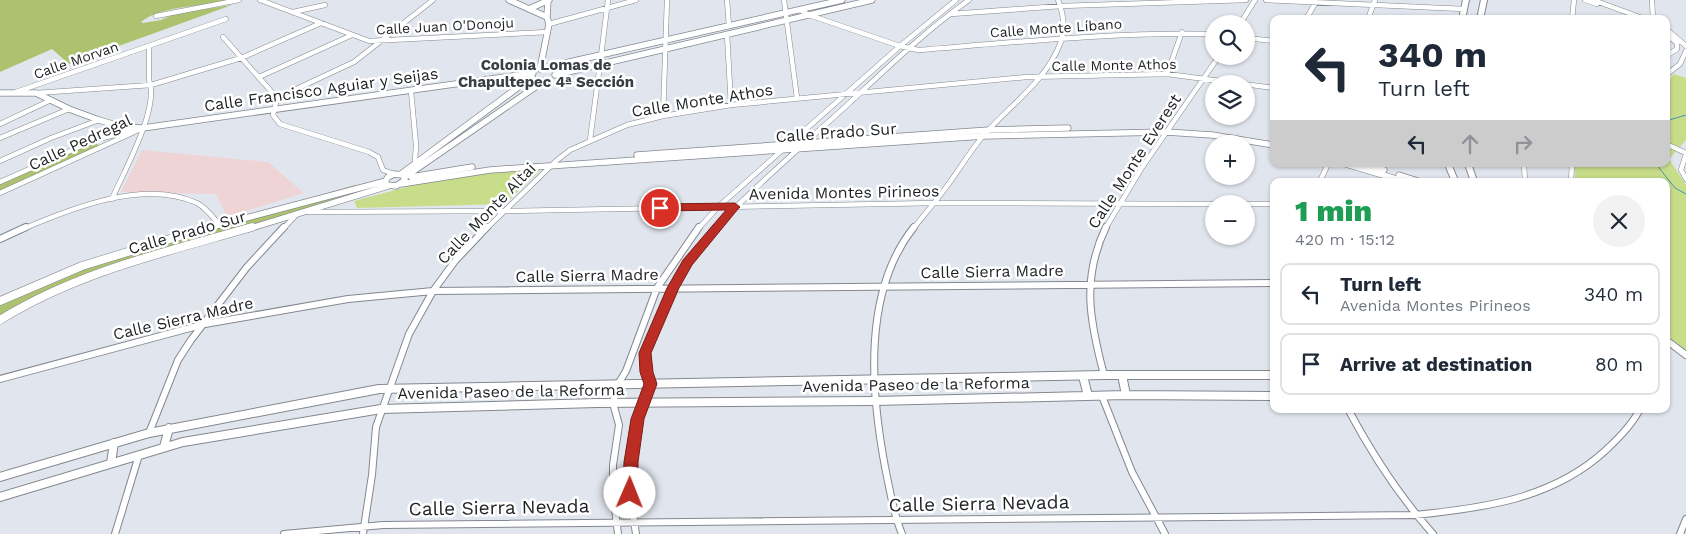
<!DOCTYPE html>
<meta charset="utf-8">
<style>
:root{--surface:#fff;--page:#f2f2f3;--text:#1f2937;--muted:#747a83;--line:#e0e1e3}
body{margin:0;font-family:"Work Sans",sans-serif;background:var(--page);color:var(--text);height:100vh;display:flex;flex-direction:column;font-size:19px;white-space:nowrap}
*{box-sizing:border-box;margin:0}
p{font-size:16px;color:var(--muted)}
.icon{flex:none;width:28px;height:28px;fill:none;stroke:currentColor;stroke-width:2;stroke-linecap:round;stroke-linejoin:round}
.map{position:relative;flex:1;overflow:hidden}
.sheet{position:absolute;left:1270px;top:178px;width:400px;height:235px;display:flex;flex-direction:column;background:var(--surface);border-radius:10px;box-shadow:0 1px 4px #0004}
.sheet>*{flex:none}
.guide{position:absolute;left:1270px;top:15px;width:400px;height:152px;border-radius:10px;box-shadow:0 1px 4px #0004;background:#fff;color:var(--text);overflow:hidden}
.tools{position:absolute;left:1205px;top:15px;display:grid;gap:10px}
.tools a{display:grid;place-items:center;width:50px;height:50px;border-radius:50%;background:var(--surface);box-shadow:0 1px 4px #0004;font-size:25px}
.pin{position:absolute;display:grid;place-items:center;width:42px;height:42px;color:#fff;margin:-21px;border:2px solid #fff;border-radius:50%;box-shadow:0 1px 5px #0007}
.me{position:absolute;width:55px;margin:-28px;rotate:1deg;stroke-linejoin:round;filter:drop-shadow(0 0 4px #0008)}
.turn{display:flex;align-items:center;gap:18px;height:105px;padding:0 25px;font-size:22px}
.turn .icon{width:65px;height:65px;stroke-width:2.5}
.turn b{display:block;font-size:35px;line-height:42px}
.lanes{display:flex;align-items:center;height:48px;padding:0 25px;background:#0003;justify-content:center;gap:25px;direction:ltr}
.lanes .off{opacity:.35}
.round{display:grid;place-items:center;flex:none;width:52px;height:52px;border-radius:26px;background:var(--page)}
.overview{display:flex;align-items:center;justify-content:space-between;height:85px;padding:0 25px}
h1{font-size:30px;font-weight:800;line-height:38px;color:#1e9e55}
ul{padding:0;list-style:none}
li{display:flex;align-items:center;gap:15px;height:62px;margin:0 10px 8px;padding:0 15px;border:2px solid var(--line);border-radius:10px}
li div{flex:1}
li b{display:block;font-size:19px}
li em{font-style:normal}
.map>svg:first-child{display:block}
</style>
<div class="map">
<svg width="1686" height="534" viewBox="0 0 1686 534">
<rect width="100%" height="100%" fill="#e1e6ee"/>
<path fill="#efd4d6" d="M142 150 268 162 304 193 227 217 216 194 121 192Z"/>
<path fill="#c7dd8a" d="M1674 74 1686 78V140L1669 159 1686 185V350L1666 335V181H1575V164H1666V82Z
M545 166 505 204 357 208 354 201 456 174Z"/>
<path fill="#acc26e" d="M0 0H231C206 6 159 6 141 22L143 23 161 20 174 14 232 5 69 64 52 49 0 72Z
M95 141 100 147 0 193V183Z
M355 185V195L91 276 10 315 0 316V304L123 253Z"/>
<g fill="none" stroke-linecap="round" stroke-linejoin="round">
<path stroke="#4795af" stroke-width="1" d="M1666 121 1686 115
M1656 164 1675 188 1686 194"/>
<g stroke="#83888f" stroke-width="5.5">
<path id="minor-far1" d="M260 0 369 41 548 32
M727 0 729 26
M784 0 797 98
M1266 0 1464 9
M1585 0 1597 4
M1593 0 1645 19
M1652 0 1653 19
M800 10 809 15 900 46 918 50C1017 42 1115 32 1214 34
M293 12 325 5
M951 14 1061 6 1246 0
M156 16 239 0
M1306 19 1316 2
M1368 19 1375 0
M1572 19 1574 0
M549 24 636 0
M1240 24 1255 0
M1666 29 1686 46
M727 34 731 105
M1666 34 1677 43
M223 37 277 98 273 115 280 124 369 152 378 157 383 170 394 174
M1246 38 1274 41
M601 56 608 0
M1666 56 1677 49V43
M1167 74 1182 32
M1666 75 1680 64 1686 51
M259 77 352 35
M411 91 416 145 415 161
M16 92 226 19
M36 93 151 85 241 58 321 23
M277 98 354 62 433 0
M663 116 667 0
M0 124 51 100
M0 138 69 109
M590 140 600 64
M1666 144 1686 153
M1686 154 1681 170 1686 179
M0 161 51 138 99 120
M1524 164 1525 181
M1320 181 1328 164
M1571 181 1572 164
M0 182 95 140 134 130
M0 193 143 128
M112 199C124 171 160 108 149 80V47
M1246 204H1274
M308 212 503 211 935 203 1214 204
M23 229C72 208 144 179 197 203 206 208 212 216 219 224
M283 229 297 214
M486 229 556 161 570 150 627 125 663 116 731 105 1027 77 1167 74 1274 88
M698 229 718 207 900 46 956 0
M714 229C755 186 801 147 845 107 885 70 925 31 969 0
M913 229C923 216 934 204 944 190 958 172 969 152 984 135 1009 106 1046 81 1060 44 1066 29 1064 15 1058 0
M1105 229 1141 169 1219 56"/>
</g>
<g stroke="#83888f" stroke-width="8">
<path id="minor" d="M0 239 26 227
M1666 340 1686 355
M1104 375C1090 322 1081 279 1106 227
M0 379 205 324 348 299 433 291 1274 283
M1102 396 1132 472 1165 534
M1348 409C1372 454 1399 496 1433 534
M149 433 178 360 191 340 247 267 284 227
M115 534 139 455
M284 534 383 525 1415 515C1484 508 1553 499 1606 450 1619 438 1632 425 1640 409
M363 534 372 475 376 427 409 334 433 291 455 261 487 227
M618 534 613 492V465L619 425 613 403 618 384 626 371 657 288 699 227
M636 534 632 506 631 463 637 421 651 384 647 372 645 353 673 288 688 263 716 227
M902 534C893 513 890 490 885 467 871 392 862 292 914 227
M1680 534 1686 519"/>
</g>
<g stroke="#83888f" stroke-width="7">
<path id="tertiary-far1" d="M509 0 547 17
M529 9 549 0
M543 68 842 0
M540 69 549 24 547 17 548 0
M555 75 872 0
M0 93H36L69 109 99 120 123 127 143 128 533 73
M637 155 989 130 1068 128
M1346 164 1403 181
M1363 164 1384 170
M394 174 403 175 405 180 396 186 387 185 385 182 388 177Z
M401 174 532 77
M1399 175 1418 181
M405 177 544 81
M411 177 472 167
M401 184 490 170 984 136 1166 132 1212 135 1274 145
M204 229 386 181
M248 229 388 186"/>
</g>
<g stroke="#83888f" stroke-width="9">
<path id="tertiary" d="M0 301 82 266 209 227
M0 320C77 272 166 252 252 227"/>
</g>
<g stroke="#83888f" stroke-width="8">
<path id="secondary-far1" d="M1462 19 1466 0
M1480 19 1484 0
M1448 164 1455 181
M1468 164 1474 181"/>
</g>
<g stroke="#83888f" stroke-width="10">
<path id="secondary" d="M1122 375 1126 395
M1083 376 1088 396
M164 447 169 428
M111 463 114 443
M0 477 149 433 379 389 1104 375H1274
M0 497 183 442 381 409 597 403 875 401 1126 395 1274 396"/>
</g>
<use href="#minor-far1" stroke="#fff" stroke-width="4.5"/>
<use href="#minor" stroke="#fff" stroke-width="6"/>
<use href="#tertiary-far1" stroke="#fff" stroke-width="5.5"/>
<use href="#tertiary" stroke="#fff" stroke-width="8"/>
<use href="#secondary-far1" stroke="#fff" stroke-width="6"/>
<use href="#secondary" stroke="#fff" stroke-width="8"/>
</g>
<path fill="#bb2d24" stroke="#7a1d17" d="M735 203 740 207 738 209 692 265 679 288 651 353 653 372 657 384 644 419 638 462V493L635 498 630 500 626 498 623 493 624 462 631 419 644 384 640 372 639 353 667 288 683 260 726 210 660 211 654 208 660 204Z"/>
<g text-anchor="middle" stroke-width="5" stroke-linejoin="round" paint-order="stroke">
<g font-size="14" fill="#1e2023" stroke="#fff">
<text transform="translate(445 26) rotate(-3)" y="5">Calle Juan O'Donoju</text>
<text transform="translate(1056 28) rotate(-4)" y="5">Calle Monte Líbano</text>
<text transform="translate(76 60) rotate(-19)" y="5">Calle Morvan</text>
<text transform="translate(1114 65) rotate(-1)" y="5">Calle Monte Athos</text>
</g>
<g font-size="15" font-weight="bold" fill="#3a3e45" stroke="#fff">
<text x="546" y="70">Colonia Lomas de<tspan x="546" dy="17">Chapultepec 4ª Sección</tspan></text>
</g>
<g font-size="16" fill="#1e2023" stroke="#fff">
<text transform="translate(321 89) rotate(-8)" y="6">Calle Francisco Aguiar y Seijas</text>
<text transform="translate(702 100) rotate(-9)" y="6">Calle Monte Athos</text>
<text transform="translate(836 132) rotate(-4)" y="6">Calle Prado Sur</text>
<text transform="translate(80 142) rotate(-25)" y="6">Calle Pedregal</text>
<text transform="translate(1134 161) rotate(-57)" y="6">Calle Monte Everest</text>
<text transform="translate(844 192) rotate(-1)" y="6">Avenida Montes Pirineos</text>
<text transform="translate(486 213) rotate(-46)" y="6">Calle Monte Altai</text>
<text transform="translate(187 232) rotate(-16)" y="6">Calle Prado Sur</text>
<text transform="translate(992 271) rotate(-1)" y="6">Calle Sierra Madre</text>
<text transform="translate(587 275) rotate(-1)" y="6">Calle Sierra Madre</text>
<text transform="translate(183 318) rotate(-13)" y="6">Calle Sierra Madre</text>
<text transform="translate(916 384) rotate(-1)" y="6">Avenida Paseo de la Reforma</text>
<text transform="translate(511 391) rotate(-1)" y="6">Avenida Paseo de la Reforma</text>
</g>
<g font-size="19" fill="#1e2023" stroke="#fff">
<text transform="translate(979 503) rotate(-1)" y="7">Calle Sierra Nevada</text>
<text transform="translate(499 507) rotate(-1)" y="7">Calle Sierra Nevada</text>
</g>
</g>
</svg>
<div class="tools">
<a><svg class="icon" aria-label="search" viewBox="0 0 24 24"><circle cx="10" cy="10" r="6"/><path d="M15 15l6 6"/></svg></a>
<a><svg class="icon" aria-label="layers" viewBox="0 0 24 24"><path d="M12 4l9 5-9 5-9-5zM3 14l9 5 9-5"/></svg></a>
<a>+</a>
<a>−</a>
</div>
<div class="pin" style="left:660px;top:208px;background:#d93025"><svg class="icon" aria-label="arrive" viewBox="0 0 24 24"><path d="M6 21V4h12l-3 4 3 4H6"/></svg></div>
<svg class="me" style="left:630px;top:493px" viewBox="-20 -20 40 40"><circle r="19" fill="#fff"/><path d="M0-13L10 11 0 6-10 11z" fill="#bb2d24"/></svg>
<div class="guide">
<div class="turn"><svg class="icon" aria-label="left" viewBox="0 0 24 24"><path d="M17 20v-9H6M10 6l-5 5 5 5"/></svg><div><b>340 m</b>Turn left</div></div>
<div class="lanes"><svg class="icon" aria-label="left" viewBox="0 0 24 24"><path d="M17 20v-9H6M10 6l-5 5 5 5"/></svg><svg class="icon off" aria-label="ahead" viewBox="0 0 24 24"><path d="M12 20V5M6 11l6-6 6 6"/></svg><svg class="icon off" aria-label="right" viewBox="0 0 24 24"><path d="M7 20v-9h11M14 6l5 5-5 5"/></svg></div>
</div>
<section class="sheet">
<div class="overview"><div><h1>1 min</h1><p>420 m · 15:12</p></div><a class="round"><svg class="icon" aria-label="close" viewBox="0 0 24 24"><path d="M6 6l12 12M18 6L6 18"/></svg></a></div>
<ul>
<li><svg class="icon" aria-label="left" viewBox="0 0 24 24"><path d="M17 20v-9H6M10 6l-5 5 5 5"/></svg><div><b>Turn left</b><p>Avenida Montes Pirineos</p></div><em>340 m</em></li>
<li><svg class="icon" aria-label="arrive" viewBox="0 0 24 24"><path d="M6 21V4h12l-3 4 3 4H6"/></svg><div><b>Arrive at destination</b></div><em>80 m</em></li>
</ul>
</section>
</div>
